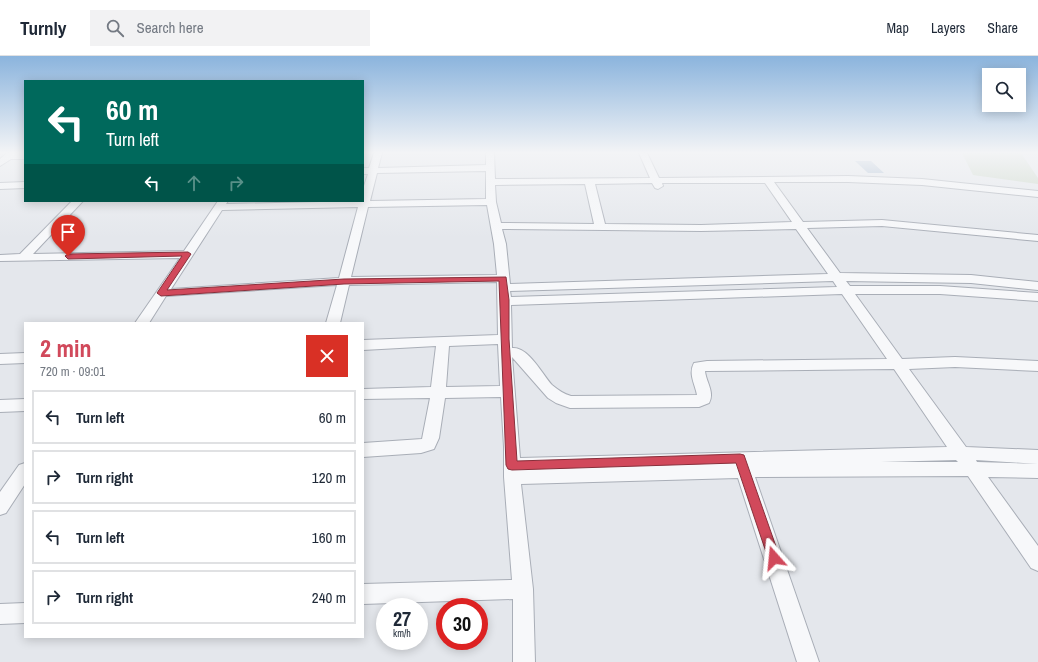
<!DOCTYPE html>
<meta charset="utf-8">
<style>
:root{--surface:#fff;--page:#f2f2f3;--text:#1f2937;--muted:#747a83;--line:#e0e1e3;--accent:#d1495b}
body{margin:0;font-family:"Archivo Narrow",sans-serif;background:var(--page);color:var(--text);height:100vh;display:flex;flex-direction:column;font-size:15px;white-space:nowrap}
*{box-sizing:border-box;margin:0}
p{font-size:13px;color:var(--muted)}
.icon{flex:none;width:22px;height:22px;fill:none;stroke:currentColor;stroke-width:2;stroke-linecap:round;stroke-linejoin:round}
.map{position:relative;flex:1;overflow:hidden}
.details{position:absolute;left:24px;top:266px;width:340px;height:316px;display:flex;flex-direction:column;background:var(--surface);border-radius:0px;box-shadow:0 2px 10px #0003}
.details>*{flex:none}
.top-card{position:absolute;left:24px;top:24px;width:340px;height:122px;border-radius:0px;box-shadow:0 2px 10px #0003;background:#00695c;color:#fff;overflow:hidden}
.controls{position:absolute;left:982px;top:12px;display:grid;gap:8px}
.controls a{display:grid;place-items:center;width:44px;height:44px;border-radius:0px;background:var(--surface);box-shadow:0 2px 10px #0003;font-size:20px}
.speed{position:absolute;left:376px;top:542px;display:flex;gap:8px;font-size:20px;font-weight:700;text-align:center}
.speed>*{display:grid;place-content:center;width:52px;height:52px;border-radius:50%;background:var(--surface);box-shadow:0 2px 10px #0003;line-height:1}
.speed small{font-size:10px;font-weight:400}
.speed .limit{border:6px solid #d22;background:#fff;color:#111}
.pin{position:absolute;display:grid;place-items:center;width:34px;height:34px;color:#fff;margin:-41px -17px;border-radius:50% 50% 50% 0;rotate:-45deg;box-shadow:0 0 4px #0007}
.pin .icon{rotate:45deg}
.me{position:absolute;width:44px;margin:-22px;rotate:342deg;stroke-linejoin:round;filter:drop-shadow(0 0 3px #0008)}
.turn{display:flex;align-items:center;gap:14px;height:84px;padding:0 16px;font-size:18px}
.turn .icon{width:52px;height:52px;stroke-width:2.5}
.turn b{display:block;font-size:28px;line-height:34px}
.lanes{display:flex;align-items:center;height:38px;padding:0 16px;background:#0003;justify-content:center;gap:20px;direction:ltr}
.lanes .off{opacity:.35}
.round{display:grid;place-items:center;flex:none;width:42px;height:42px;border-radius:0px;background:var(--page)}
.head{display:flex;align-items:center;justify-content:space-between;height:68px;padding:0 16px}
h1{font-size:24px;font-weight:800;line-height:30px;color:var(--accent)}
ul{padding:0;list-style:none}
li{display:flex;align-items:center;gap:12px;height:54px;margin:0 8px 6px;padding:0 8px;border:2px solid var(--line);border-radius:0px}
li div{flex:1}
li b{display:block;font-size:15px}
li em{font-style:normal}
header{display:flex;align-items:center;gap:24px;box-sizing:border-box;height:56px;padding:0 20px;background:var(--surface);border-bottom:1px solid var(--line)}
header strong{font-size:19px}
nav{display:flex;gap:22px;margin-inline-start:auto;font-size:14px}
.search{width:280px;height:36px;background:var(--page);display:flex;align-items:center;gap:10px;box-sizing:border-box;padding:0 14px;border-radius:0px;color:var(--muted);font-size:15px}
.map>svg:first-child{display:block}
</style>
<header>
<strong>Turnly</strong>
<div class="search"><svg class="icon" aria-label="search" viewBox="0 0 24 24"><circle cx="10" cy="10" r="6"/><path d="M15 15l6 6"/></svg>Search here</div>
<nav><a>Map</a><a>Layers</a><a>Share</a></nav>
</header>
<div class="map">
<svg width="1038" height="606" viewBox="0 0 1038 606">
<rect width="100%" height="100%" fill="#e4e7ec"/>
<path fill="#c9d6c5" d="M962 97H1021L1038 122V128L973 119Z"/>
<path fill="#9fb4cc" d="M855 105H871L884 117H868Z"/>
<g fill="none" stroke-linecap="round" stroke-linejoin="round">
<g stroke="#a9aeb7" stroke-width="2">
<path id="minor" d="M7 97H25V103H11L0 110V103Z
M374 97H382L378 112 486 109V97H494L495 123 650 122 639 97H647L659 122 848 120 922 123 1038 135V141L922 129 848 126H774L803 166 882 164 1038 179V185L882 170 807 172 840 217 971 219 1038 226V234L971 227 846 225 850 230H940L1038 237V245L940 238H855L902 303 955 301 1038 305V315L955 311 909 313 966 391 1038 394V408L976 404 977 406 1038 408V422L988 421 1038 490V515L1031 512 968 420 755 421 819 606H797L738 422 521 428 533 533 535 606H513V543L363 548V528L512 524 504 421V391L501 341 445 342 439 382 434 393 421 397 363 401V387L422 383 430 342 363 343V333L431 331 436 290 363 294V284L498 279 497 226 349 229 340 267H326L337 229 166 240 149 267H135L180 202 0 205V199L20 198 72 145H83L33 198 184 195 218 145H228L226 148 363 145V133L368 118H363V112H369ZM486 115V143L370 145 377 117ZM652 127 655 132 658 133 663 130 662 127H765L792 166 701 169 605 168 595 128ZM585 128 594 168 501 167 496 146 495 129ZM487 149 494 188 497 219 351 221 368 151ZM358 151 339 222 171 233 222 154ZM502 173 701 175 796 173 828 218 510 228 506 188ZM833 225 837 231 511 241 510 235ZM842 238 887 303 707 305 694 307C688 318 695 328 697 339L571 340C564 338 558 334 552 329 542 318 528 290 512 292L511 249ZM498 288 500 330 446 331 449 290ZM512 301 548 342 556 347 570 352 699 351 709 347C715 336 706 326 705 315H707L894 313 947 391 520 402ZM956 404 958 406H881Z
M25 126V132L0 133V127Z
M25 297V307L0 308V298Z
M25 343V355L0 356V344Z
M25 407V428L6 457 0 459V436L19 409Z
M25 547V567L0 568V548Z"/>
</g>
<use href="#minor" fill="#f7f8fa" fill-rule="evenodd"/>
</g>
<linearGradient id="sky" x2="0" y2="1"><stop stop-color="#8bb4dd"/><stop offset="0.53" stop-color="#f3f4f6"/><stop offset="1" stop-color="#f3f4f6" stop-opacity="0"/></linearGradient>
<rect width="1038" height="182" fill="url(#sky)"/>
<path fill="#d1495b" stroke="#882f3b" d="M188 196 191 198 167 234 344 223 506 221 509 244V283L517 405 740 398 744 399 780 502 778 507 774 508 769 507 768 502 736 407 512 414 508 413 506 409 499 225 344 228 161 240 157 237 182 200 68 203 65 200 68 198Z"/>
</svg>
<div class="controls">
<a><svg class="icon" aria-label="search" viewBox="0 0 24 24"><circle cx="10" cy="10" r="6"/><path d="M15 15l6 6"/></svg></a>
</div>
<div class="speed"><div>27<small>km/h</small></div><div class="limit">30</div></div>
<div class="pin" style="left:68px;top:200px;background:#d93025"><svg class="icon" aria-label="arrive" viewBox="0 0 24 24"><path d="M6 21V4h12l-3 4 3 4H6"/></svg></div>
<svg class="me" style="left:774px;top:502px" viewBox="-20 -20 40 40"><path d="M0-17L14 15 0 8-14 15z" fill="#d1495b" stroke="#fff" stroke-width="4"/></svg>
<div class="top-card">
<div class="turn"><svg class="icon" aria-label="left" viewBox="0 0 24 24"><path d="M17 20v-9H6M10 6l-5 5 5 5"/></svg><div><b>60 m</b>Turn left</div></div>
<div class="lanes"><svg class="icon" aria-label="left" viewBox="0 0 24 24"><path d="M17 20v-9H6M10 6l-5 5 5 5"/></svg><svg class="icon off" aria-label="ahead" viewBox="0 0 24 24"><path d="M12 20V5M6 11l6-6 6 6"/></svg><svg class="icon off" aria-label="right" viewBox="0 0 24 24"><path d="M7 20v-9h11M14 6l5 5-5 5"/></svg></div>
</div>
<section class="details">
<div class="head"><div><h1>2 min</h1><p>720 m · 09:01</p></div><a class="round" style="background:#d93025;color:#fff"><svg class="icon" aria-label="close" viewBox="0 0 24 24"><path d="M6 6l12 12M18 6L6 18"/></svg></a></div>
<ul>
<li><svg class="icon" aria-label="left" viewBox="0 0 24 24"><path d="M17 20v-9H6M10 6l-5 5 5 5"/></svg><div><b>Turn left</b></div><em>60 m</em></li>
<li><svg class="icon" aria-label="right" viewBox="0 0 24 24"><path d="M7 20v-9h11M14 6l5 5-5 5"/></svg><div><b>Turn right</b></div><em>120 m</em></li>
<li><svg class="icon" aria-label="left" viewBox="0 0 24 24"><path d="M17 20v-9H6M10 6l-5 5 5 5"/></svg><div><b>Turn left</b></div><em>160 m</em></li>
<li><svg class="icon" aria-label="right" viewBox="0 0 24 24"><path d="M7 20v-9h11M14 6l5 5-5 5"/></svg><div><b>Turn right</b></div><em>240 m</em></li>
</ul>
</section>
</div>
